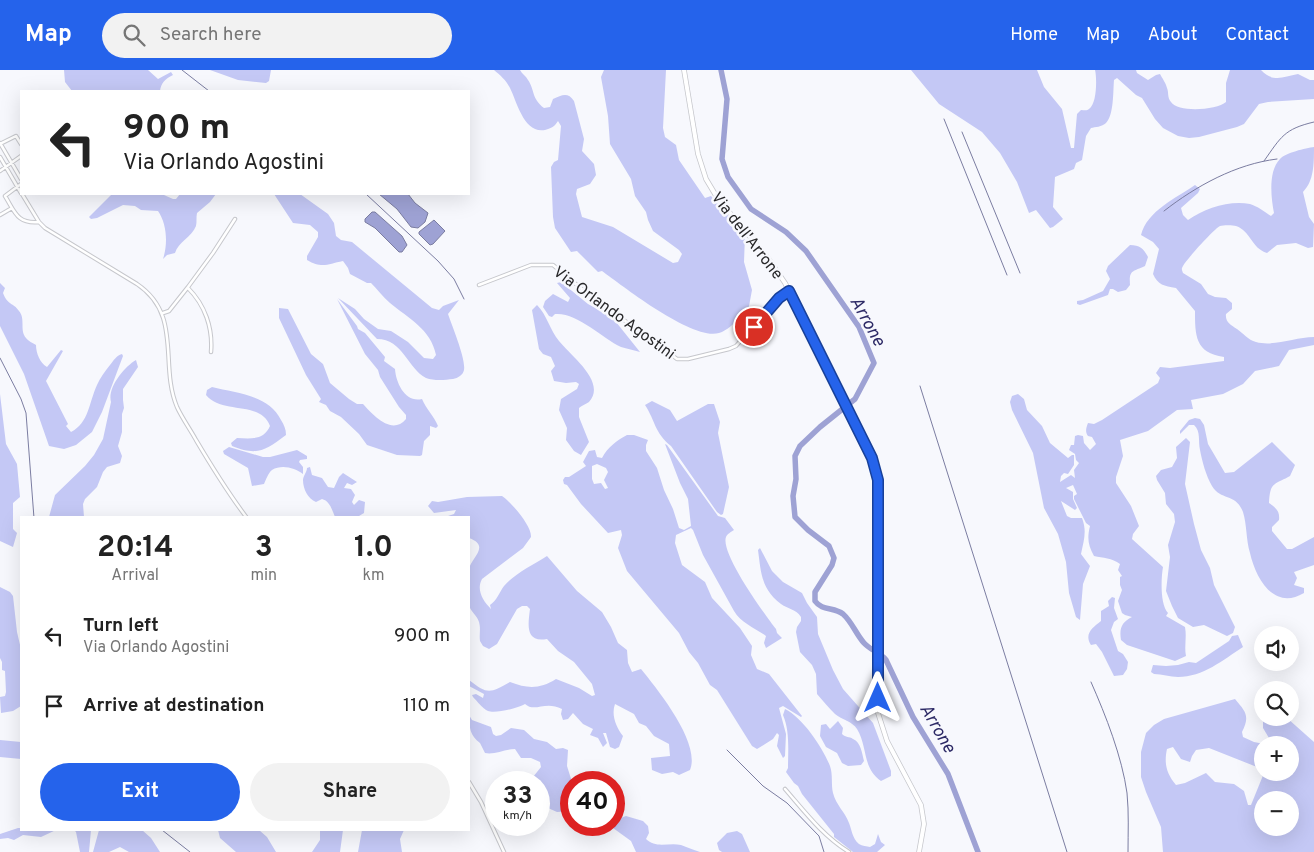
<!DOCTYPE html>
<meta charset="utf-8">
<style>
:root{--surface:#fff;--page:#f2f2f2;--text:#222;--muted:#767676;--accent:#2563eb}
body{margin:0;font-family:Overpass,sans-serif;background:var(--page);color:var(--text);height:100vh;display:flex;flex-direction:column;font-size:19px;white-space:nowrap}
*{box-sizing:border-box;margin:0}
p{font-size:16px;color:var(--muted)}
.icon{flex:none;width:28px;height:28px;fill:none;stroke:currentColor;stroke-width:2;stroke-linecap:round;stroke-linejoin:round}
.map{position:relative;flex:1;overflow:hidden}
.drawer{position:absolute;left:20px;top:446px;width:450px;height:315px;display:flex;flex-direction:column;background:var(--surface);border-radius:0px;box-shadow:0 5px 20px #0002}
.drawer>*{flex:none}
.guide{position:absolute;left:20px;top:20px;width:450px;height:105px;border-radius:0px;box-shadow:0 5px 20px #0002;background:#fff;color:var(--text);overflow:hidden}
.fabs{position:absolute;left:1254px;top:556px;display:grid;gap:10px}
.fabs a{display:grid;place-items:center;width:45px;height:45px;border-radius:50%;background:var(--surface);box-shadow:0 5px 20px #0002;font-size:25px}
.speed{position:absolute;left:485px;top:701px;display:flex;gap:10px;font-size:25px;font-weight:700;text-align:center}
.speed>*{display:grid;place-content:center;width:65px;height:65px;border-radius:50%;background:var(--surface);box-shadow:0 5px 20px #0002;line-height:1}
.speed small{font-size:12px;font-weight:400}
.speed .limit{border:8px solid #d22;background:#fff;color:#111}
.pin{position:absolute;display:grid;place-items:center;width:42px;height:42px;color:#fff;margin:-21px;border:2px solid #fff;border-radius:50%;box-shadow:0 1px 5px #0007}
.me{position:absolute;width:55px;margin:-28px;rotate:0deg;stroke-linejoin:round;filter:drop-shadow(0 0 4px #0008)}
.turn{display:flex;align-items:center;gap:18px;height:105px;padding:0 20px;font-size:22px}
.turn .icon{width:65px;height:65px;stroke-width:2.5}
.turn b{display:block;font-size:35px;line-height:42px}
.eta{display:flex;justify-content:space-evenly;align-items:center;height:85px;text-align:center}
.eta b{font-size:30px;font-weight:700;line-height:35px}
.cta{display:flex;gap:10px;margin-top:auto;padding:10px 20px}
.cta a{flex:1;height:58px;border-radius:30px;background:var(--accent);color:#fff;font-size:20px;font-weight:700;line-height:58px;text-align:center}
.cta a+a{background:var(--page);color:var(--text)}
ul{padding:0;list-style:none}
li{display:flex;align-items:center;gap:15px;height:70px;padding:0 20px}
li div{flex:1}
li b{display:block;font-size:19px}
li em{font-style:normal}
header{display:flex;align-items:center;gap:30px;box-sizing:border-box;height:70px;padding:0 25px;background:var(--accent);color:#fff}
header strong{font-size:24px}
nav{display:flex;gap:28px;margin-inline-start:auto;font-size:18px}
.search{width:350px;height:45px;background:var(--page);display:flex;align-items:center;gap:12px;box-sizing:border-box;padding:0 18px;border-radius:28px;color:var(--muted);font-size:19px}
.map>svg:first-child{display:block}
</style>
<header>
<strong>Map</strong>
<div class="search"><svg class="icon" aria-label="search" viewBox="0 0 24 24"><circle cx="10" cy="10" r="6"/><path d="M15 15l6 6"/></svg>Search here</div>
<nav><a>Home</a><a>Map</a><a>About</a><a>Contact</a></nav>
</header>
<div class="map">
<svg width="1314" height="782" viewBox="0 0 1314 782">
<rect width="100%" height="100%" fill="#f7f8fd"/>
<path fill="#c4c8f5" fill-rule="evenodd" d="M64 0H148L158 9 171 2 173 5C165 9 161 13 160 21H72L65 12Z
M210 0H271L269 11 266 13 238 10Z
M494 0H520C522 4 526 6 528 10 535 20 531 28 544 38L550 37 553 29C562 25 568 22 574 31L584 69 582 81 594 94 596 105 590 114 577 119 576 124 582 147 613 157 673 193 678 192 682 184 679 180 653 161 648 150 646 142 635 126 631 109 610 74 608 46 601 7 604 0H666L663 58 665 67 676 75 679 90 705 128 711 126 745 165 744 192 752 220 747 247H741C735 252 727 261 719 263 693 271 624 217 602 201L598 202 577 181 571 182 555 158 553 147 551 97 554 92 558 90 561 56 558 51C554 57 552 58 545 60 524 64 517 32 510 18 506 10 500 5 494 0Z
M911 0H1037L1044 17 1062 39 1071 78H1074L1077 44 1081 40C1084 40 1087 41 1089 39 1097 34 1097 8 1095 0H1136L1137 3 1148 10 1156 5 1160 4C1162 8 1166 13 1167 18 1169 23 1167 27 1171 32 1178 43 1217 40 1226 32V13L1230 0H1261C1273 13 1283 7 1298 4L1310 10H1314V29L1268 32 1259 34 1244 54 1237 57 1199 67 1189 68 1178 66 1163 58 1155 49 1142 28 1136 25 1117 8 1114 10C1113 21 1114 45 1106 53 1102 57 1095 57 1091 58L1086 66 1082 90 1076 93 1074 99 1055 107 1053 137 1063 149 1053 157 1050 158 1036 140 1029 143 1017 112 1000 83 982 62 939 34Z
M1314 77C1314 94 1314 111 1303 122L1309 147 1314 154 1313 177 1308 178 1296 173 1277 175 1267 183C1251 178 1251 161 1236 156 1233 155 1223 155 1220 156 1215 158 1186 190 1183 196 1181 199 1182 200 1183 203L1201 214 1208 224 1215 227 1226 228 1232 233V239L1226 244C1225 252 1231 255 1237 259 1243 263 1248 270 1256 272 1274 277 1295 267 1314 267V275L1289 280 1279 296 1255 301 1243 314 1223 324 1191 330 1193 339 1177 340 1148 361 1120 370 1123 386 1116 407V413L1131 436 1139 456 1133 464 1132 469 1163 497C1161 508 1160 535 1168 543L1166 546 1185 557C1187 568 1184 576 1186 586L1175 591 1127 575 1121 570C1119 558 1122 552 1132 547L1125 545 1122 543 1118 531 1122 520 1120 515V507L1122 506 1118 500 1120 494C1112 488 1103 488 1094 486 1088 475 1087 468 1090 456L1086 453 1074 429V426L1077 424 1073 415 1066 418 1073 422V429L1077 438 1075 440 1061 431 1067 446 1071 448H1082C1087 461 1084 470 1081 484L1090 496 1083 514 1080 550 1076 547 1069 523 1066 492 1058 464 1044 438 1033 383 1012 340 1010 332 1012 326 1018 324 1024 329 1027 340 1042 356 1050 373 1068 388 1072 385H1074V395L1068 404 1064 403 1061 406 1060 412 1071 405 1075 408 1074 400 1079 393 1076 390 1075 384 1069 380 1071 375H1074L1075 366 1078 365 1083 366 1084 373 1090 380 1096 374 1092 367 1088 366C1085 362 1086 358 1088 353L1094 354 1102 350 1158 313 1160 308 1156 303 1160 297 1170 298 1224 291V287C1195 283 1195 265 1195 241L1176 218C1164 216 1158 215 1153 204L1159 179 1153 172 1141 165C1147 141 1176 128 1195 115L1200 119 1198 123 1181 138 1183 145 1188 150C1205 138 1230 130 1250 134 1257 136 1265 142 1271 146L1274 143C1271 128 1268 101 1280 89 1285 83 1306 78 1314 77Z
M112 124H151L164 125 173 129H176L180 124H216L210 132 197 143C196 147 197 152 196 156 192 167 178 172 175 183L167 185 163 189C168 174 167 154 158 141L141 140 135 136 123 135 97 148 91 149 89 147Z
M274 124H300L328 144 334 153 336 166 341 170 352 172 432 238 439 240 443 236 459 230 448 244C452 256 466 289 464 300 463 305 458 308 453 309 445 310 434 311 426 308 408 299 403 269 377 269L338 228 355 239 364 249 378 259 391 261 408 272 424 288 433 289 436 285C431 259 408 248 390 233 383 227 377 219 371 213H367L350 204 348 198 343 191C328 194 322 199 307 190V186L318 167V162L310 155 293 153Z
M1130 175C1140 175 1144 179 1148 187L1145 196C1132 202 1129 200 1130 215L1126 220 1118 222 1113 219H1110L1108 225 1080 235 1077 234V231L1083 230 1103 221 1110 209 1106 201 1108 196Z
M561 212 588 234 612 247 640 282C634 280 627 279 621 277 602 268 577 242 555 244L552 247 549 246 543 237 545 231 553 224 568 232 570 228 557 213Z
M0 213 5 218 3 223C8 236 13 232 19 241 26 249 19 260 26 268 28 271 33 273 36 275 36 283 40 293 47 297L61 280 63 281 46 311 68 354 66 356 71 362C89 353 89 332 97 315 100 308 105 301 110 295 114 290 116 286 122 284L123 286 102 342 92 362 76 375 64 379 49 376 24 304 0 256Z
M337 229 357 256 358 259 365 263 385 287 384 291 395 299C396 314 406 333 422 329 426 339 434 346 438 356L436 358 430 356V365L424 371 422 385 420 386 397 385 367 375 359 364 341 347 330 341 326 335 319 332 321 329 306 305 279 248V238L288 239 311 284 323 294 330 313 349 329 357 334H363C373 345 392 366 406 349V345L399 337 380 307 378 300 365 284Z
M537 235C547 245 550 260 559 271 571 286 607 312 589 332 586 334 581 336 579 338V347L589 372 581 385 574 381 566 370 567 358 559 340 561 329 577 319 579 314 576 312 566 313 554 311 551 301 555 296 551 287 543 284 539 279 532 240Z
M136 290 138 297 123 319V330L124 338 122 344V362L118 376 122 386 120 393 107 397 103 402 97 417 85 429 83 434 84 447H49L55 425 85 396 94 385 103 369 111 332C107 318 124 297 136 290Z
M212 317C236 323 269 325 281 350 284 355 286 359 286 365 265 381 257 386 232 376L231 373 237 368C251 369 264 370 270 356 260 330 222 345 206 325L207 320Z
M0 324 6 374 17 394 20 427 13 433V459L17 463 13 477 0 471Z
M652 331 670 340 677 351 708 334H714L720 352 718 363 729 417 723 444 721 445 717 442 671 376C654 362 656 352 645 335Z
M1195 348 1200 349 1204 355 1208 374 1225 403 1234 402 1272 372 1295 395 1290 406C1274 415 1270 412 1269 433 1276 438 1280 441 1279 450L1272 457V461L1287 479H1292L1314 467V495L1294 502 1297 508 1294 515 1304 518V523C1274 541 1256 509 1250 483 1246 470 1247 455 1243 442 1236 423 1221 431 1212 416 1206 406 1202 391 1200 380 1198 371 1201 361 1194 355H1189L1180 364V361L1189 350Z
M627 365H634L648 370 646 375V381L657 398 664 420 673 439 679 458 684 460 691 456 688 429 680 413 665 374 667 375 718 446 725 448 734 460C731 462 727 464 726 467 720 483 765 545 776 559L777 563 782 568 766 578 764 573 766 566C755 558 741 553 734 541L703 485 693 460 691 458 676 465 675 473 682 495 705 512 712 528 740 558 752 576 751 585 757 599 769 604 802 646 801 647 783 636 779 638 786 664 785 686 783 688 777 676 779 665 777 663 773 669 757 679 752 676 717 620 710 615 698 593 689 582 679 563 627 501 618 478 622 465 621 460 608 463 581 434 567 415 564 414 563 410 565 407H569L586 396 583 392 589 381 595 380 597 387 602 388C608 377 616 371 627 365ZM597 394 606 398 608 402 604 410 608 418 605 419 601 413 594 414 592 409V396Z
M1186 368 1190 372 1185 414 1194 454 1201 480 1210 498 1214 515 1235 557 1233 563 1227 566 1204 555 1193 557 1178 548 1172 536 1166 521 1170 487 1168 475 1175 452 1174 444 1166 434 1165 423 1157 410 1156 406 1161 400 1172 397 1177 388 1176 377Z
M229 377 263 387H270L297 380 307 386V389L300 390 299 392 303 397V404C295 398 282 394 272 400 268 403 266 410 264 414L252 416 248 398 224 384 223 381Z
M310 397 312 405 322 408 328 417 334 418 339 407 343 403 357 412 352 415 347 413 344 418 351 419 355 425 352 432 354 435 359 430 365 432 364 443 359 446V447H335C332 440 330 431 322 429L316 432C308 429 303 419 303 410 303 406 307 402 307 398Z
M502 426C511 432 532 456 531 467L523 478 482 509C476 520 483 531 491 539L490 535C497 530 499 523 504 516 514 504 533 495 547 486L577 521 602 542 611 557 618 573 627 580 628 593 632 602 641 599C658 620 701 673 690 700L679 705 673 702 662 704 652 700 651 688 670 686 669 674 654 666 646 656 639 653 634 644 615 634C611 645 616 657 623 666L619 677 615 679 610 677 606 663H603L607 673 603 677 598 668 590 665 593 659 583 654 573 643 568 649 563 650 561 644 562 639C545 630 535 643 525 634 518 638 495 644 488 641 483 639 477 631 473 627L472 625 476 624 483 628 484 624 469 616V610C488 625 490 623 510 612 528 619 540 619 556 609L579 618 592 626 595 625 592 614 574 592 558 581 547 569C525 573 528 555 530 539L527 536H522L517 539 497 574 489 579 483 576 480 571C479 564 481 559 479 552 477 545 470 541 469 535 467 528 467 507 469 499 471 488 491 476 469 468V448L445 447 454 444 456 440 434 443 428 436 432 431 438 432 467 427Z
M760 478 772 501 783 512 802 523 807 533 817 547 818 564 833 600 843 619 873 653 891 701V706L881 711C862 698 868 677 857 659 852 651 842 650 835 644 829 638 822 630 817 624L816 604 812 595 800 582 796 562 797 557 801 551V547C796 539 788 539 781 534 761 519 761 502 758 480Z
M0 517 10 522 13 526 17 562 21 579V636L13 641 1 643 0 627 5 626 6 622 5 601 2 600V592L0 588Z
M1112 527 1115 528 1114 538 1118 549 1114 552 1111 560 1118 581 1123 584 1128 592 1127 599 1123 605 1114 606 1102 582 1096 574 1091 575C1084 564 1092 558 1101 551V541L1109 536 1108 531Z
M1238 565 1243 577C1223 590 1203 607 1178 607 1170 607 1162 604 1154 604L1151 602 1153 595 1166 596 1178 595 1189 592 1196 593 1229 571 1232 566Z
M1235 629C1246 642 1250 646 1242 662L1243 667 1254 672 1264 674 1269 668 1263 658V648H1287L1314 672V782H1163L1161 757 1146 722 1141 707V682L1146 663 1154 655 1164 649ZM1262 675H1290V702L1264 703 1251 735H1248L1244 721 1234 714 1215 712 1206 703 1185 713 1176 715C1166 703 1164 693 1167 679L1173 677 1181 689 1190 692 1192 686 1196 680 1209 678 1262 699ZM1262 730H1290V758H1262Z
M785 639C803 648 823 678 830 696 833 704 831 715 833 723 836 735 845 742 849 753 852 760 852 768 859 774 862 776 867 776 870 777L875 774 878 764 881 772 885 775 877 782H853L834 767V764L802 724 798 716 794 713 786 702 788 698C788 681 790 661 783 645Z
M469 645 472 650 491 657 493 664 496 666 501 665 511 658 524 660 534 669 547 672 556 679 563 678 568 680 567 696 572 712H574H571V741L557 742 539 734V712H529L541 697 540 692 531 688H521L515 679C504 679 495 685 485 683L480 673C470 666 469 657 469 645Z
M838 651 843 658 842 664C846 668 849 666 853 669 861 672 862 684 864 691L861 695 848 696 842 693 837 683 826 677 820 666 821 655 826 654 830 659Z
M0 670 21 672V689L0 687Z
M626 746 643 751 648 756 649 763 646 769C656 779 669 772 681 775 687 777 693 780 700 782H636L631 771 613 758 618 749Z
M18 758H21V760H56L41 767 23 765 14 770 8 768 0 769V764Z
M74 760H91L89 782H80L76 762Z
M99 760H142L151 768 160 782H129L120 777 109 782H93Z
M218 760H259L267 767 276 782H236L220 768Z
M320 760H343L340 782H312L320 770Z
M362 760H404L400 769 402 782H358Z
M737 761 742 764 750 782H722L719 780 717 773 727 763Z"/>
<path fill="#9ea2d4" stroke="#7b7da1" d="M379 124H408L415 133 428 143 425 152 418 158 411 157 397 139Z
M372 142H375L402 166 407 175 402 182H399L375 158 365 152V149Z
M434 150 445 161 433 174 430 175 419 164V162Z"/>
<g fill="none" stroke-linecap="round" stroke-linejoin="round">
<path stroke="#7b7da1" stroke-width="1" d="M182 0 209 21
M944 49 1007 205
M962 62 1020 203
M1264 91C1281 67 1284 59 1314 52
M366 124 438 191 454 209 464 229
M1164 141C1196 116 1236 94 1277 89
M0 288 21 329 26 343 34 448
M920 316 1067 782
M1091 612C1106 646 1122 687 1127 723 1129 743 1128 763 1128 782
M727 680 763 716 787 733 819 766 824 782
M162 760 190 782"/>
<path stroke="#9ea2d4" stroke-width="5.5" d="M721 0 727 29 722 89 728 107 751 139 786 162 806 181 859 257 874 293 855 329 820 357 800 376 795 386 796 409 793 426 795 447 808 460 829 476 834 488 832 495 815 522V531C822 541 834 537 843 544 852 552 856 564 864 573 870 580 880 582 886 590L913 647 948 704 978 782"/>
<g stroke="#c6c7cc" stroke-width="4.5">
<path id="street" d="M0 73 21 109
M0 74 16 66 21 74
M0 87 21 123
M0 101 21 86
M21 114 5 126C15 142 17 154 39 152
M22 124 39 152 45 158 137 214C183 245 159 294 177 337 182 348 190 359 196 370 212 397 228 423 247 448
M0 145 12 138
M479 215 531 195H553L583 220 673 286 677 289H688L729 279 736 276 779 228 789 221
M188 218C205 235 213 258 211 282
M163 243 169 241 188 217 213 183 235 149
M469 712 481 732 504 782
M785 719C805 742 823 766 849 782"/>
</g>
<g stroke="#c6c7cc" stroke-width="5.5">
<path id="secondary" d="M684 0 698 84 706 109 718 129 768 188 785 213 872 388 878 410V643L887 671 921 735 924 754 919 782"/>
</g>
<use href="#street" stroke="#fff" stroke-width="2.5"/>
<use href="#secondary" stroke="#fff" stroke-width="4"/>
</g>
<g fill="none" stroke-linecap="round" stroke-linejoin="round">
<g stroke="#184099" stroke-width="12">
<path id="route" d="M754 257 779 228 789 221 872 388 878 410V628"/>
</g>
<use href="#route" stroke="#2563eb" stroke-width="9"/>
</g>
<g text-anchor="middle" stroke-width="5" stroke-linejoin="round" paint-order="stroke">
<g font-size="16" fill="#28282a" stroke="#f7f8fd">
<text transform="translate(748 165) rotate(52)" y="6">Via dell'Arrone</text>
<text transform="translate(615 242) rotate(36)" y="6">Via Orlando Agostini</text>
</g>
<g font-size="18" font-style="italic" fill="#2d2a66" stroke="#f7f8fd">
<text transform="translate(868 251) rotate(61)" y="6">Arrone</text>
<text transform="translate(938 658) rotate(60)" y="6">Arrone</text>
</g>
</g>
</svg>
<div class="fabs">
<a><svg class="icon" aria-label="sound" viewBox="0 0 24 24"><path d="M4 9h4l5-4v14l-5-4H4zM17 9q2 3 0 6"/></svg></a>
<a><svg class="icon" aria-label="search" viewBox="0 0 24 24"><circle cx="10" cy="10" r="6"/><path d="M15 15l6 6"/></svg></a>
<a>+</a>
<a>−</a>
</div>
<div class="speed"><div>33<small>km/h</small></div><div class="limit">40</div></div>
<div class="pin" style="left:754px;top:257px;background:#d93025"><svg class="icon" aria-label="arrive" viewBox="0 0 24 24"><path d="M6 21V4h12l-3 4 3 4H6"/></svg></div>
<svg class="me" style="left:878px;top:628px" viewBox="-20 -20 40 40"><path d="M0-17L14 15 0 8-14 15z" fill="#2563eb" stroke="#fff" stroke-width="4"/></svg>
<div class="guide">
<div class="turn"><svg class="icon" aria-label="left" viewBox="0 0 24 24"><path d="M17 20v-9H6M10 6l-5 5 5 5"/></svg><div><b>900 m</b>Via Orlando Agostini</div></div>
</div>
<section class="drawer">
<div class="eta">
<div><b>20:14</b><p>Arrival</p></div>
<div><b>3</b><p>min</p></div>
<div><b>1.0</b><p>km</p></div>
</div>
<ul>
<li><svg class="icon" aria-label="left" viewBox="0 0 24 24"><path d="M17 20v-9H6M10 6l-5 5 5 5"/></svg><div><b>Turn left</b><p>Via Orlando Agostini</p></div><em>900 m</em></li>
<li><svg class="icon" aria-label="arrive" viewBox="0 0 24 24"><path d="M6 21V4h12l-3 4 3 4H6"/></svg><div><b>Arrive at destination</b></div><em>110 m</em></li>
</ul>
<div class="cta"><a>Exit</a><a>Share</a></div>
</section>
</div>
